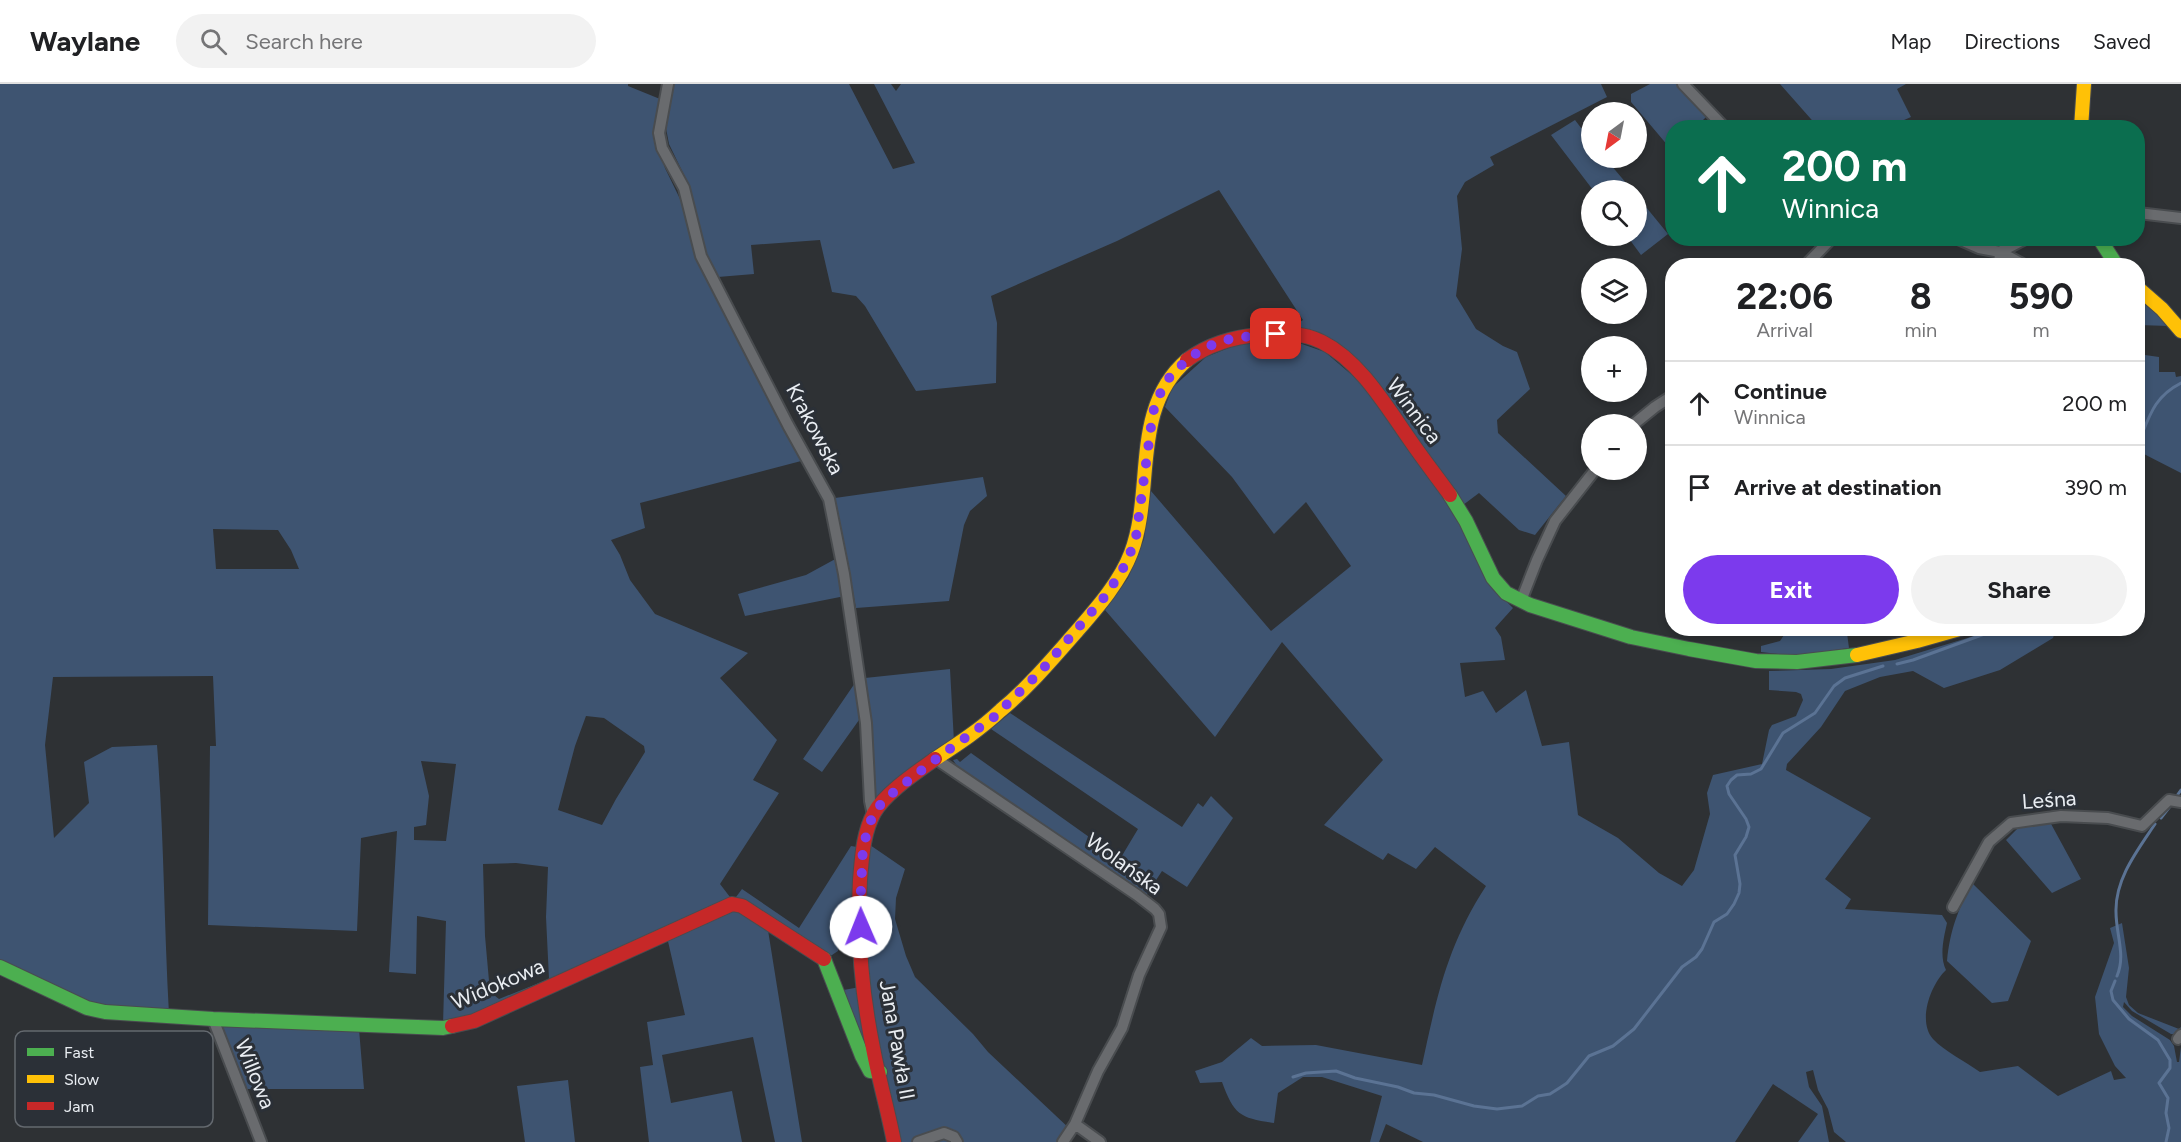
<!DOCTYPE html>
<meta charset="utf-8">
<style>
:root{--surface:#fff;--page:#f2f2f2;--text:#202124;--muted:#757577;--line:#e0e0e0;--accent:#7c3aed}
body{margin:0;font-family:Figtree,sans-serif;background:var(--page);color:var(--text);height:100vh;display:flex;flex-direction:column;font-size:22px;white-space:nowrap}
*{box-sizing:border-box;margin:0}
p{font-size:20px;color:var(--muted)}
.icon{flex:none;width:33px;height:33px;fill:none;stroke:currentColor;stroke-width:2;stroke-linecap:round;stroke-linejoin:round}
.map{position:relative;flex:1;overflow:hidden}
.panel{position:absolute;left:1665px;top:174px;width:480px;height:378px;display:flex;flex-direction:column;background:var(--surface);border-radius:24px;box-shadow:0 3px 9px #0003}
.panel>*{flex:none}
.top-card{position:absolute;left:1665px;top:36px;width:480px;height:126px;border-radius:24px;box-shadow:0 3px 9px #0003;background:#0b6e4f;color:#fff;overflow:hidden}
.needle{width:39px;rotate:212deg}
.tools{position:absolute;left:1581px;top:18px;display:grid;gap:12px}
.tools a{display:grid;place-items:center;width:66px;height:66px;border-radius:50%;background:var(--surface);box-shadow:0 3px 9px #0003;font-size:30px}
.pin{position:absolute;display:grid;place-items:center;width:51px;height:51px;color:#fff;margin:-26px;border-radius:12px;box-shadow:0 3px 9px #0006}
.me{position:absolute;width:66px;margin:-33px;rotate:359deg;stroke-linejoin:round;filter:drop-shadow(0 0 4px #0008)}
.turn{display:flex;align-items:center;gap:21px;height:126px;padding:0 18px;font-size:27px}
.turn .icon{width:78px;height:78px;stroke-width:2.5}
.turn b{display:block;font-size:42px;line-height:51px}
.eta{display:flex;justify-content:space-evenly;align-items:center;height:102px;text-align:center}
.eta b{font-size:36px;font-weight:700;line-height:42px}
.primary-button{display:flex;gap:12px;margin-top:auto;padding:12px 18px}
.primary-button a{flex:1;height:69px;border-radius:36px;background:var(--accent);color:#fff;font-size:24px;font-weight:700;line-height:69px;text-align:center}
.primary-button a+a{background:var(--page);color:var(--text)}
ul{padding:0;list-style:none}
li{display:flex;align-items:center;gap:18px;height:84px;padding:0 18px;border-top:2px solid var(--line)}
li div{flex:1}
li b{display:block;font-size:22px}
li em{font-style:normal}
header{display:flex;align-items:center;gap:36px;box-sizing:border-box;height:84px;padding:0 30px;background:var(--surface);border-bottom:2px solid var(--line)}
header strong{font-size:28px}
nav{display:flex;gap:33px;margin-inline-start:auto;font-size:21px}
.search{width:420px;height:54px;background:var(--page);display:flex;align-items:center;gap:15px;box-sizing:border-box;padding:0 21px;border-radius:33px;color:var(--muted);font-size:22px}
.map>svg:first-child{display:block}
</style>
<header>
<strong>Waylane</strong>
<div class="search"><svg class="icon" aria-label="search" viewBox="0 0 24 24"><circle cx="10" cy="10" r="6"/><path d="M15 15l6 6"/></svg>Search here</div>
<nav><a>Map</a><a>Directions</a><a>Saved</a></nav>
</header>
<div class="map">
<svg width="2181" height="1058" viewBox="0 0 2181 1058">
<rect width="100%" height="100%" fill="#2e3134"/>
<path fill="#3e5471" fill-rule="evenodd" d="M0 0H628V2L660 15 654 46 665 84 681 117 691 156 805 376 640 419 645 444 611 456 620 471 630 496 655 530 748 569 720 594 777 656 753 696 779 709 720 800 733 817 742 805 799 844 851 762 857 763 855 836H840L838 867 826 875 741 819 462 937 443 941 446 837 417 832 416 890 389 888 397 747 361 754 357 847 208 841 210 662H216L213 592 53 593 45 661 54 754 89 719 84 678 112 663 157 661C164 750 164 840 169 930L109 928 0 879ZM213 445 278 446 291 466 299 485H216ZM586 632 604 634 644 662 645 668 616 715 602 741 558 726 575 662ZM421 677 456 680 446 757 414 756V743L426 741 429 712ZM516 779 548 783 546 833 549 895 499 915 490 908 485 852 483 780Z
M674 0H849L893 85 915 79 874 0H891L896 7 901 0H1601L1607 13 1490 73 1494 81 1465 98 1457 112 1462 165 1456 212 1476 245 1503 262 1517 268 1530 305 1497 336 1498 349 1566 412 1535 451 1519 446 1479 409 1463 421 1355 275 1291 244 1303 236 1219 106 1117 157 991 212 997 239 996 299 916 307 865 222 856 212 832 208 820 156 751 161 754 190 718 193 705 172 693 118 684 91 669 60 665 39Z
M1650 0H1676L1708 31 1696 43 1672 44V60L1669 63 1631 18V10Z
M1780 0H1906L1897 5 1911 33 1888 43H1818Z
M1575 36 1591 57 1592 74H1605L1632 106H1593L1551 51Z
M1637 112 1668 150 1641 171 1627 152H1636Z
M2138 214 2156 228 2169 242 2138 241Z
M1275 257 1302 260 1325 268 1359 297 1446 413 1500 511 1513 524 1495 544 1501 553 1505 576 1460 579 1465 613 1483 607 1496 629 1526 606 1542 662 1569 658 1578 731 1618 754 1659 789 1682 802 1694 786 1710 730 1707 709 1713 691 1762 680 1769 646 1772 641 1796 632 1803 616 1801 610 1796 608 1769 606V587L1831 585 1895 576 1997 545H2056L2053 554 2000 586 1944 604 1913 587 1880 593 1845 607 1821 643 1787 680 1786 686 1871 734 1825 795 1851 815 1845 825 1942 831 1947 839C1944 853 1939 872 1946 886 1931 900 1917 937 1933 955 1944 967 1966 978 1980 988L2018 982 2058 1012 2111 987 2114 996 2126 994 2115 982 2099 950 2095 913 2114 859 2110 844 2122 839 2129 884 2126 913 2129 921 2138 929 2179 945 2181 943V947L2177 950H2171L2132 927 2124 918 2123 923 2132 932 2170 956 2174 962 2177 978H2179L2181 963V1058H1846L1834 1048 1828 1025 1818 1006 1813 986 1806 988 1809 1003 1822 1022 1829 1058H1798L1818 1030 1773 1000 1735 1058H1423L1386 1040 1379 1058H1370L1382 1012 1322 993H1303L1278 1009 1274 1039C1240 1034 1234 1031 1222 998L1200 999 1195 987 1222 978 1251 954 1262 962 1316 961 1422 981C1437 912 1447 862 1486 802L1435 763 1416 785 1388 769 1383 776 1324 741 1383 676 1282 558 1215 653 1105 526 1128 494 1144 455 1151 407 1271 547 1351 482 1306 418 1274 450 1232 393 1165 323 1172 304 1206 273 1236 261Z
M2138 270 2159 273V288H2175L2176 293 2181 292V389L2138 367Z
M983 393 987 412 970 427 964 441 949 517 856 524 835 414Z
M839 473 845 512 745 532 738 510 806 491Z
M1788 545H1835L1847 549 1849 564 1794 572 1761 568V562L1780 557Z
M950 585 954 658 877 718 875 715 872 645 865 594Z
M855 599 859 636 822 688 803 675Z
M1010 629 1182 743 1198 719 1203 723 1211 712 1233 734 1187 803 1162 787 1145 813 959 685 953 676 957 675 960 678 971 669 1120 775 1138 745 991 645Z
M2050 738 2081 795 2052 809 2006 756 2019 743Z
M870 761 905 785 896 814 895 835 906 872 915 893 973 950 988 968 1071 1046 1061 1058H900L873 940 867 866 866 801Z
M1972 799 2031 857 2008 917 1992 919 1947 877C1950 846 1958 826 1972 799Z
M740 823 767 840 802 1058H775L753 953 662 971 671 1019 732 1007 742 1058H649L640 983 653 981 647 938 685 931 667 853Z
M860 903 875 985 838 907Z
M223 941 359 945 364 1005H244L221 949Z
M568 996 575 1058H525L517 1002Z"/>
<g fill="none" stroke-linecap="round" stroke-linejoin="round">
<path stroke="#5b7394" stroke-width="3" d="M2138 360C2149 334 2153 313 2181 299
M1897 580 1913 576 2001 544
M2176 713 2181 706
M2161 734 2171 721
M2117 892C2126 871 2116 851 2116 828 2115 795 2137 767 2155 740
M2115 897 2111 907 2113 916 2129 935 2158 956 2170 976V984L2159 999 2168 1014 2166 1029 2169 1044 2166 1058
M1293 993 1306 989 1336 987 1355 994 1398 1003 1414 1009 1434 1011 1474 1022 1497 1025 1522 1022 1538 1012 1550 1010 1561 1003 1567 999 1589 972 1613 962 1634 945 1682 883 1696 873 1702 865 1714 838 1727 830 1734 820 1739 809 1740 800 1735 771 1746 753 1749 743 1746 735 1729 710 1727 702 1731 696 1737 691 1751 690 1761 685 1783 649 1815 629 1834 602 1845 594 1883 582"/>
<g stroke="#494c4f" stroke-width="14">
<path id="street" d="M668 0 659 49 662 64 684 104 701 172 788 341 829 415 844 490 866 639 870 717 873 731
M1683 0 1725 44
M2138 129 2181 134
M1956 154 1979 164 2000 168 2026 182
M2000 168 2027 154
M1805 182 1832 154
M1999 182 2000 168
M1634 340 1655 323 1672 312
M1521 517 1537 476 1555 437 1595 386
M936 675 1137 811 1155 825 1159 830 1161 843 1139 891 1122 944 1098 987 1075 1040 1063 1058
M1953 823 1989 758 2011 739 2061 732 2108 734 2142 742 2169 716 2181 718
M213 935 261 1058
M2178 955 2181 951
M1075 1040 1100 1058
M918 1058 944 1049 954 1053 957 1058"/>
</g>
<g stroke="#494c4f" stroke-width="16">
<path id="fast" d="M2099 154 2117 182
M1450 411 1466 437 1493 494 1506 509 1530 521 1631 553 1689 565 1756 577 1797 578 1857 571
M824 875 862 972 870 987 880 988
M0 883 87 924 105 928 213 935 443 944 452 942"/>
</g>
<g stroke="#494c4f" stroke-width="16">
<path id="slow" d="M2081 44 2084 0
M2138 204 2162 225 2181 247
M1857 571 1917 557 1963 544
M935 675C958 660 981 645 1001 626 1029 603 1053 574 1077 547 1097 524 1120 498 1131 469 1155 406 1130 325 1187 276"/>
</g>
<g stroke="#494c4f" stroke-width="16">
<path id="jam" d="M1187 276C1209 260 1232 253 1259 251 1280 249 1303 248 1322 258 1360 277 1386 322 1410 356 1423 375 1437 393 1450 411
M452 942 474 937 732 820 742 822 824 875
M894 1058C888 1027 879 996 873 964 862 910 857 851 860 796 862 774 863 749 874 729 885 709 917 688 935 675"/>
</g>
<use href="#street" stroke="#696b6e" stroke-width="10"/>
<use href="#fast" stroke="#4caf50" stroke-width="14"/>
<use href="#slow" stroke="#ffc107" stroke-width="14"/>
<use href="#jam" stroke="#c62828" stroke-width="14"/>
</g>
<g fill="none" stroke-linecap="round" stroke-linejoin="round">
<path stroke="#7c3aed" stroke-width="10" stroke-dasharray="0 18" d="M861 843 860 826 863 762 873 730 885 715 936 675 994 633 1042 586 1107 510 1127 478 1136 453 1153 328 1162 305 1173 288 1199 267 1214 260 1233 254 1276 250"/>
</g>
<g text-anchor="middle" stroke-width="6" stroke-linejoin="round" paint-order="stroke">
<g font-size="21" fill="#e9edf2" stroke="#2b3037">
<text transform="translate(1414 327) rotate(53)" y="7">Winnica</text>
<text transform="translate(815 345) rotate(62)" y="7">Krakowska</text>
<text transform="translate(2049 716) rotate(-4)" y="7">Leśna</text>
<text transform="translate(1124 780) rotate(36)" y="7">Wolańska</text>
<text transform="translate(498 900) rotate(-23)" y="7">Widokowa</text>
<text transform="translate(897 956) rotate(80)" y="7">Jana Pawła II</text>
<text transform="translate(255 990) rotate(68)" y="7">Willowa</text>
</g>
</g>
<rect x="15" y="947" width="198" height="96" rx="9" fill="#2b3037" stroke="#64696f" stroke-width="1.5"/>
<rect x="27" y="964" width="27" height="8" fill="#4caf50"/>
<rect x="27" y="991" width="27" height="8" fill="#ffc107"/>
<rect x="27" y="1018" width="27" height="8" fill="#c62828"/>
<g font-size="16" fill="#e9edf2">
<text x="64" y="974">Fast</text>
<text x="64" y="1001">Slow</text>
<text x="64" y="1028">Jam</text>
</g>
</svg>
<div class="tools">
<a><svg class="needle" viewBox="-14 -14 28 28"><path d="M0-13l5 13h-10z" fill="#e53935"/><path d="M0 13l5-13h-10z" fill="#757577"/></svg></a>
<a><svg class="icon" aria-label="search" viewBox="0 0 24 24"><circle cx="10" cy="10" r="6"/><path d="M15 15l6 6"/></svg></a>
<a><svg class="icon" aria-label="layers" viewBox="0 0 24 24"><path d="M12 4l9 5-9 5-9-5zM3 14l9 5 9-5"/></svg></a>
<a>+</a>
<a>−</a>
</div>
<div class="pin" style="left:1276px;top:250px;background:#d93025"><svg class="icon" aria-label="arrive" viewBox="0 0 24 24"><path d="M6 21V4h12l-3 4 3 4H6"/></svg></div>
<svg class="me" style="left:861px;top:843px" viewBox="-20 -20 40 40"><circle r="19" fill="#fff"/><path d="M0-13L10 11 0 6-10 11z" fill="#7c3aed"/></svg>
<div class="top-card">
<div class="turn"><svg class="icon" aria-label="ahead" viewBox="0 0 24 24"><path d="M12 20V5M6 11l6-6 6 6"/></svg><div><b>200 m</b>Winnica</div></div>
</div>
<section class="panel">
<div class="eta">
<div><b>22:06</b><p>Arrival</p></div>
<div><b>8</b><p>min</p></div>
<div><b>590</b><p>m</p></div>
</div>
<ul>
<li><svg class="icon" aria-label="ahead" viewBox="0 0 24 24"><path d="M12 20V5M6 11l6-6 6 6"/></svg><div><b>Continue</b><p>Winnica</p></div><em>200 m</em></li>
<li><svg class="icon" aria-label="arrive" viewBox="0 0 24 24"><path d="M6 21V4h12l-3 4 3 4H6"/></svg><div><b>Arrive at destination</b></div><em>390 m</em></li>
</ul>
<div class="primary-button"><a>Exit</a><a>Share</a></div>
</section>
</div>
